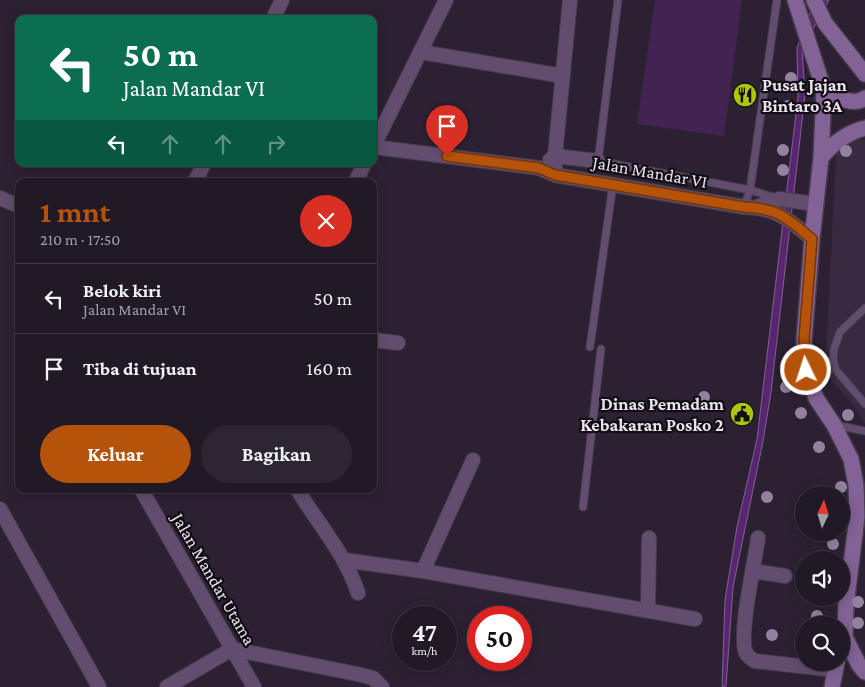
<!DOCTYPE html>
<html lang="id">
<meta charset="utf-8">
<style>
:root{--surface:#211926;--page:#2d2632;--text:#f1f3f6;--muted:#a2a0a7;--line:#3e3843;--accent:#b45309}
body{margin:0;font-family:"Crimson Pro",serif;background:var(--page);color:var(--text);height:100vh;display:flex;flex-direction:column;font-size:19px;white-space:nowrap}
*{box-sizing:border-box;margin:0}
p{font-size:16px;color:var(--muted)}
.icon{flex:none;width:28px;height:28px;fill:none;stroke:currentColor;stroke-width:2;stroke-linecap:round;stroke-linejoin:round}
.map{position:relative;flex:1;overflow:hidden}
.panel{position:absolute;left:15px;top:178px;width:362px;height:315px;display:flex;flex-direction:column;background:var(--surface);border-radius:10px;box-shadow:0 2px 12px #0003,0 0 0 1px var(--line)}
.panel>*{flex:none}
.banner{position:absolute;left:15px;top:15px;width:362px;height:152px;border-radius:10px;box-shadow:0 2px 12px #0003,0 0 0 1px var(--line);background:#0b6e4f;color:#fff;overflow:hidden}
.needle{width:32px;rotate:4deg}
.tools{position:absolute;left:795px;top:486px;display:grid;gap:10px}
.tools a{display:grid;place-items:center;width:55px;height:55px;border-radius:50%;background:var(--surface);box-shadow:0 2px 12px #0003,0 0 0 1px var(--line);font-size:25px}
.speed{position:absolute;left:392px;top:606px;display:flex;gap:10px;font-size:25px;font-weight:700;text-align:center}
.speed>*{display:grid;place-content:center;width:65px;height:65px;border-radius:50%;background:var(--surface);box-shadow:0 2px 12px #0003,0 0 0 1px var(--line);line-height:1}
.speed small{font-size:12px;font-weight:400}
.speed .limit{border:8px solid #d22;background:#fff;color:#111}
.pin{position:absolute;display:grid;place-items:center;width:42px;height:42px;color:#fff;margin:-51px -21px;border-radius:50% 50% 50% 0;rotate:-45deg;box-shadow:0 0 5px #0007}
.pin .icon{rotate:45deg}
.me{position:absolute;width:55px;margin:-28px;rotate:356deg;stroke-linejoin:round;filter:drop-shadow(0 0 4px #0008)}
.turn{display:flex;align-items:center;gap:18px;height:105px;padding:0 25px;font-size:22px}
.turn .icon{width:65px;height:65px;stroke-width:2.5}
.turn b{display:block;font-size:35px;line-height:42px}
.lanes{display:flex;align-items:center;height:48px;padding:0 25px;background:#0003;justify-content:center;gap:25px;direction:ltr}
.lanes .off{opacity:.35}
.round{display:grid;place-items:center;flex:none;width:52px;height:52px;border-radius:26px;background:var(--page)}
.overview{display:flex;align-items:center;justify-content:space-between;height:85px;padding:0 25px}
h1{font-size:30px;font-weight:700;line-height:38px;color:var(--accent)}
.action{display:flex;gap:10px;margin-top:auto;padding:10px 25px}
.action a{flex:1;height:58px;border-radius:30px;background:var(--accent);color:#fff;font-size:20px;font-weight:700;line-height:58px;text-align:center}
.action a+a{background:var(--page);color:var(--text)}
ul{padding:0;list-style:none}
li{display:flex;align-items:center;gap:15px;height:70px;padding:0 25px;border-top:1px solid var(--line)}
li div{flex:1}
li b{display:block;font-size:19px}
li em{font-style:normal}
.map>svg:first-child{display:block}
</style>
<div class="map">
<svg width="865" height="687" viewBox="0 0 865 687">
<rect width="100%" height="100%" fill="#2c2132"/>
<path fill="#382a40" d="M857 138 865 140V424L855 407 825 373 836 157 841 145Z"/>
<path fill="#422352" d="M655 0H742L724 136 637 124Z"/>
<path fill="#57266f" stroke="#835f95" d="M815 0H829L802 49 805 95 771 392 763 441 733 587 726 686 722 687 725 600 737 527 757 439 798 97 797 48Z"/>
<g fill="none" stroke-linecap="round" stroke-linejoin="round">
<g stroke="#473c4c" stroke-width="9">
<path id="lane" d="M618 0 598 161 750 190 776 198
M744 207 750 190 777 0
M865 308 840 332 834 349 833 360 836 370 865 404
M590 347 613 184
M836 425 865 431
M583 507 601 349"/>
</g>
<g stroke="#473c4c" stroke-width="16">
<path id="street" d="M273 19 282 0
M421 52 563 76
M374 145 446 0
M374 147 539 168 555 175 744 207C777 208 787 218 812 239
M550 160 555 156 598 161
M555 175V156L570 0
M195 181 204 164
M356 181 364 164
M0 198 19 206
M756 207 779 199 816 204
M374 340 398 343
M141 489 254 687
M297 489C318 524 345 553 358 593
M0 509 99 687
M758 538C755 562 738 635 746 653 748 657 752 659 755 661L835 670
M344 560 423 571 695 619
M423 571 473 460
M753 571 785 576
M648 611 649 538
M167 687 232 649 357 674 373 678 382 687"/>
</g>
<g stroke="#473c4c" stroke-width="18">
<path id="secondary" d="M795 0 824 90 821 158 812 239 804 341 806 370 816 398 834 425 851 459 856 485 857 517 846 605 845 637 859 665 865 672
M814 0 825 23 865 74
M824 90C836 96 853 107 865 98
M821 158C833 143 846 133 865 128
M832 687 837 662"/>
</g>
<use href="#lane" stroke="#624d6e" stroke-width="7"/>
<use href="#street" stroke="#624d6e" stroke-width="14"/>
<use href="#secondary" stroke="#836296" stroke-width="15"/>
</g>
<g fill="#94819f">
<circle cx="791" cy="78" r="6"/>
<circle cx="788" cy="106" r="6"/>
<circle cx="783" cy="150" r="6"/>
<circle cx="846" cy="151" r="6"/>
<circle cx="783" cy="170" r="6"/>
<circle cx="819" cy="375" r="6"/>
<circle cx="786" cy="387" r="6"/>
<circle cx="704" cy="397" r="6"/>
<circle cx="801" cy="413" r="6"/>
<circle cx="848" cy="415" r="6"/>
<circle cx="819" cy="447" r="6"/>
<circle cx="841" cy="487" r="6"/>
<circle cx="767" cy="497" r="6"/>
<circle cx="833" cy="544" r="6"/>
<circle cx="858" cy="602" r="6"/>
<circle cx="817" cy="616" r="6"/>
<circle cx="858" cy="623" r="6"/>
<circle cx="772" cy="635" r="6"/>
</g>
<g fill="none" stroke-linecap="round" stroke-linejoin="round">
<g stroke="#753606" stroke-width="12">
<path id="route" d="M447 156 539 168 555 175 744 207C778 208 787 218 812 239L804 340 806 370"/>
</g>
<use href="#route" stroke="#b45309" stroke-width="9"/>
</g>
<defs>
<g id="restaurant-disc" transform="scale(1.25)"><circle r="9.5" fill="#aec508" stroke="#120d15"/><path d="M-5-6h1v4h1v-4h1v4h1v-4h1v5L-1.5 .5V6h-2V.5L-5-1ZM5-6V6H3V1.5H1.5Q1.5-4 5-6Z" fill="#111"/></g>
<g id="civic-disc" transform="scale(1.25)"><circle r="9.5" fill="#aec508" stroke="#120d15"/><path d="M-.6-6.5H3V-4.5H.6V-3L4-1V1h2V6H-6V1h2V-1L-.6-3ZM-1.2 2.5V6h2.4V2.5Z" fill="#111"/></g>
</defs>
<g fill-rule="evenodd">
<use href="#restaurant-disc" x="745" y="95"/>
<use href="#civic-disc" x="742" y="414"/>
</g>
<g text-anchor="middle" stroke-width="4.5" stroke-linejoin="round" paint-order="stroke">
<g font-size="18" font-weight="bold" fill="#eae3ee" stroke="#120d15" text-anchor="start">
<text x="762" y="91">Pusat Jajan<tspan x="762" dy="21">Bintaro 3A</tspan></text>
<text x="724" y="410" text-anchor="end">Dinas Pemadam<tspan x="724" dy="21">Kebakaran Posko 2</tspan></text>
</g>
<g font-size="18" fill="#eae3ee" stroke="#120d15">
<text transform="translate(650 172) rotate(10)" y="6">Jalan Mandar VI</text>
<text transform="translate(214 579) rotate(60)" y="6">Jalan Mandar Utama</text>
</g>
</g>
</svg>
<div class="tools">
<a><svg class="needle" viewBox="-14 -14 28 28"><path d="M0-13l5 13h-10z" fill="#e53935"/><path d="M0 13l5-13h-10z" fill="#a2a0a7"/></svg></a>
<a><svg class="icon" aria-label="sound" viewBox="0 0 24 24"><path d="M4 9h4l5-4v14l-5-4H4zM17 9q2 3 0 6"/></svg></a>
<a><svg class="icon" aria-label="search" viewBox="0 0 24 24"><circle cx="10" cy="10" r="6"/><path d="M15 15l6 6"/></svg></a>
</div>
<div class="speed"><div>47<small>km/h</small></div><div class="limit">50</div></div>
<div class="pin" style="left:447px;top:156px;background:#d93025"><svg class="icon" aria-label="arrive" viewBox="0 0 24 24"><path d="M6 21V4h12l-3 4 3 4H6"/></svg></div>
<svg class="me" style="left:806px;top:370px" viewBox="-20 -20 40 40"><circle r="17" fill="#b45309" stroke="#fff" stroke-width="3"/><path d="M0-11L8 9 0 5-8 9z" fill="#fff"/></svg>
<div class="banner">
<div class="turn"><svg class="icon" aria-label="left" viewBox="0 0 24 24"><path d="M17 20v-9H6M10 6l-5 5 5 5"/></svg><div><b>50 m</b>Jalan Mandar VI</div></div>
<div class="lanes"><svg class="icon" aria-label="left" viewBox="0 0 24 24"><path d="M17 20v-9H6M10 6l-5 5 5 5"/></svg><svg class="icon off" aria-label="ahead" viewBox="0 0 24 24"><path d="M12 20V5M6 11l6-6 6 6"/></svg><svg class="icon off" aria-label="ahead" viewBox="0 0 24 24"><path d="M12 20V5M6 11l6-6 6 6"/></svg><svg class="icon off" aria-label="right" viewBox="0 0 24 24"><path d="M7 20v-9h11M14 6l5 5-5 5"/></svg></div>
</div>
<section class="panel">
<div class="overview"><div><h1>1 mnt</h1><p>210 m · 17:50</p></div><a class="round" style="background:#d93025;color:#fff"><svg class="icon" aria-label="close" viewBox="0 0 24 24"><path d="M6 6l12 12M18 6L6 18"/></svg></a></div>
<ul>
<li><svg class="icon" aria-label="left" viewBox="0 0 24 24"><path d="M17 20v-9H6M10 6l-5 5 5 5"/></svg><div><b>Belok kiri</b><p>Jalan Mandar VI</p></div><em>50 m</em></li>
<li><svg class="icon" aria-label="arrive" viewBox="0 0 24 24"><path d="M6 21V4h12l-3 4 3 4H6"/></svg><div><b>Tiba di tujuan</b></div><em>160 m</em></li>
</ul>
<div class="action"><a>Keluar</a><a>Bagikan</a></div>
</section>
</div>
